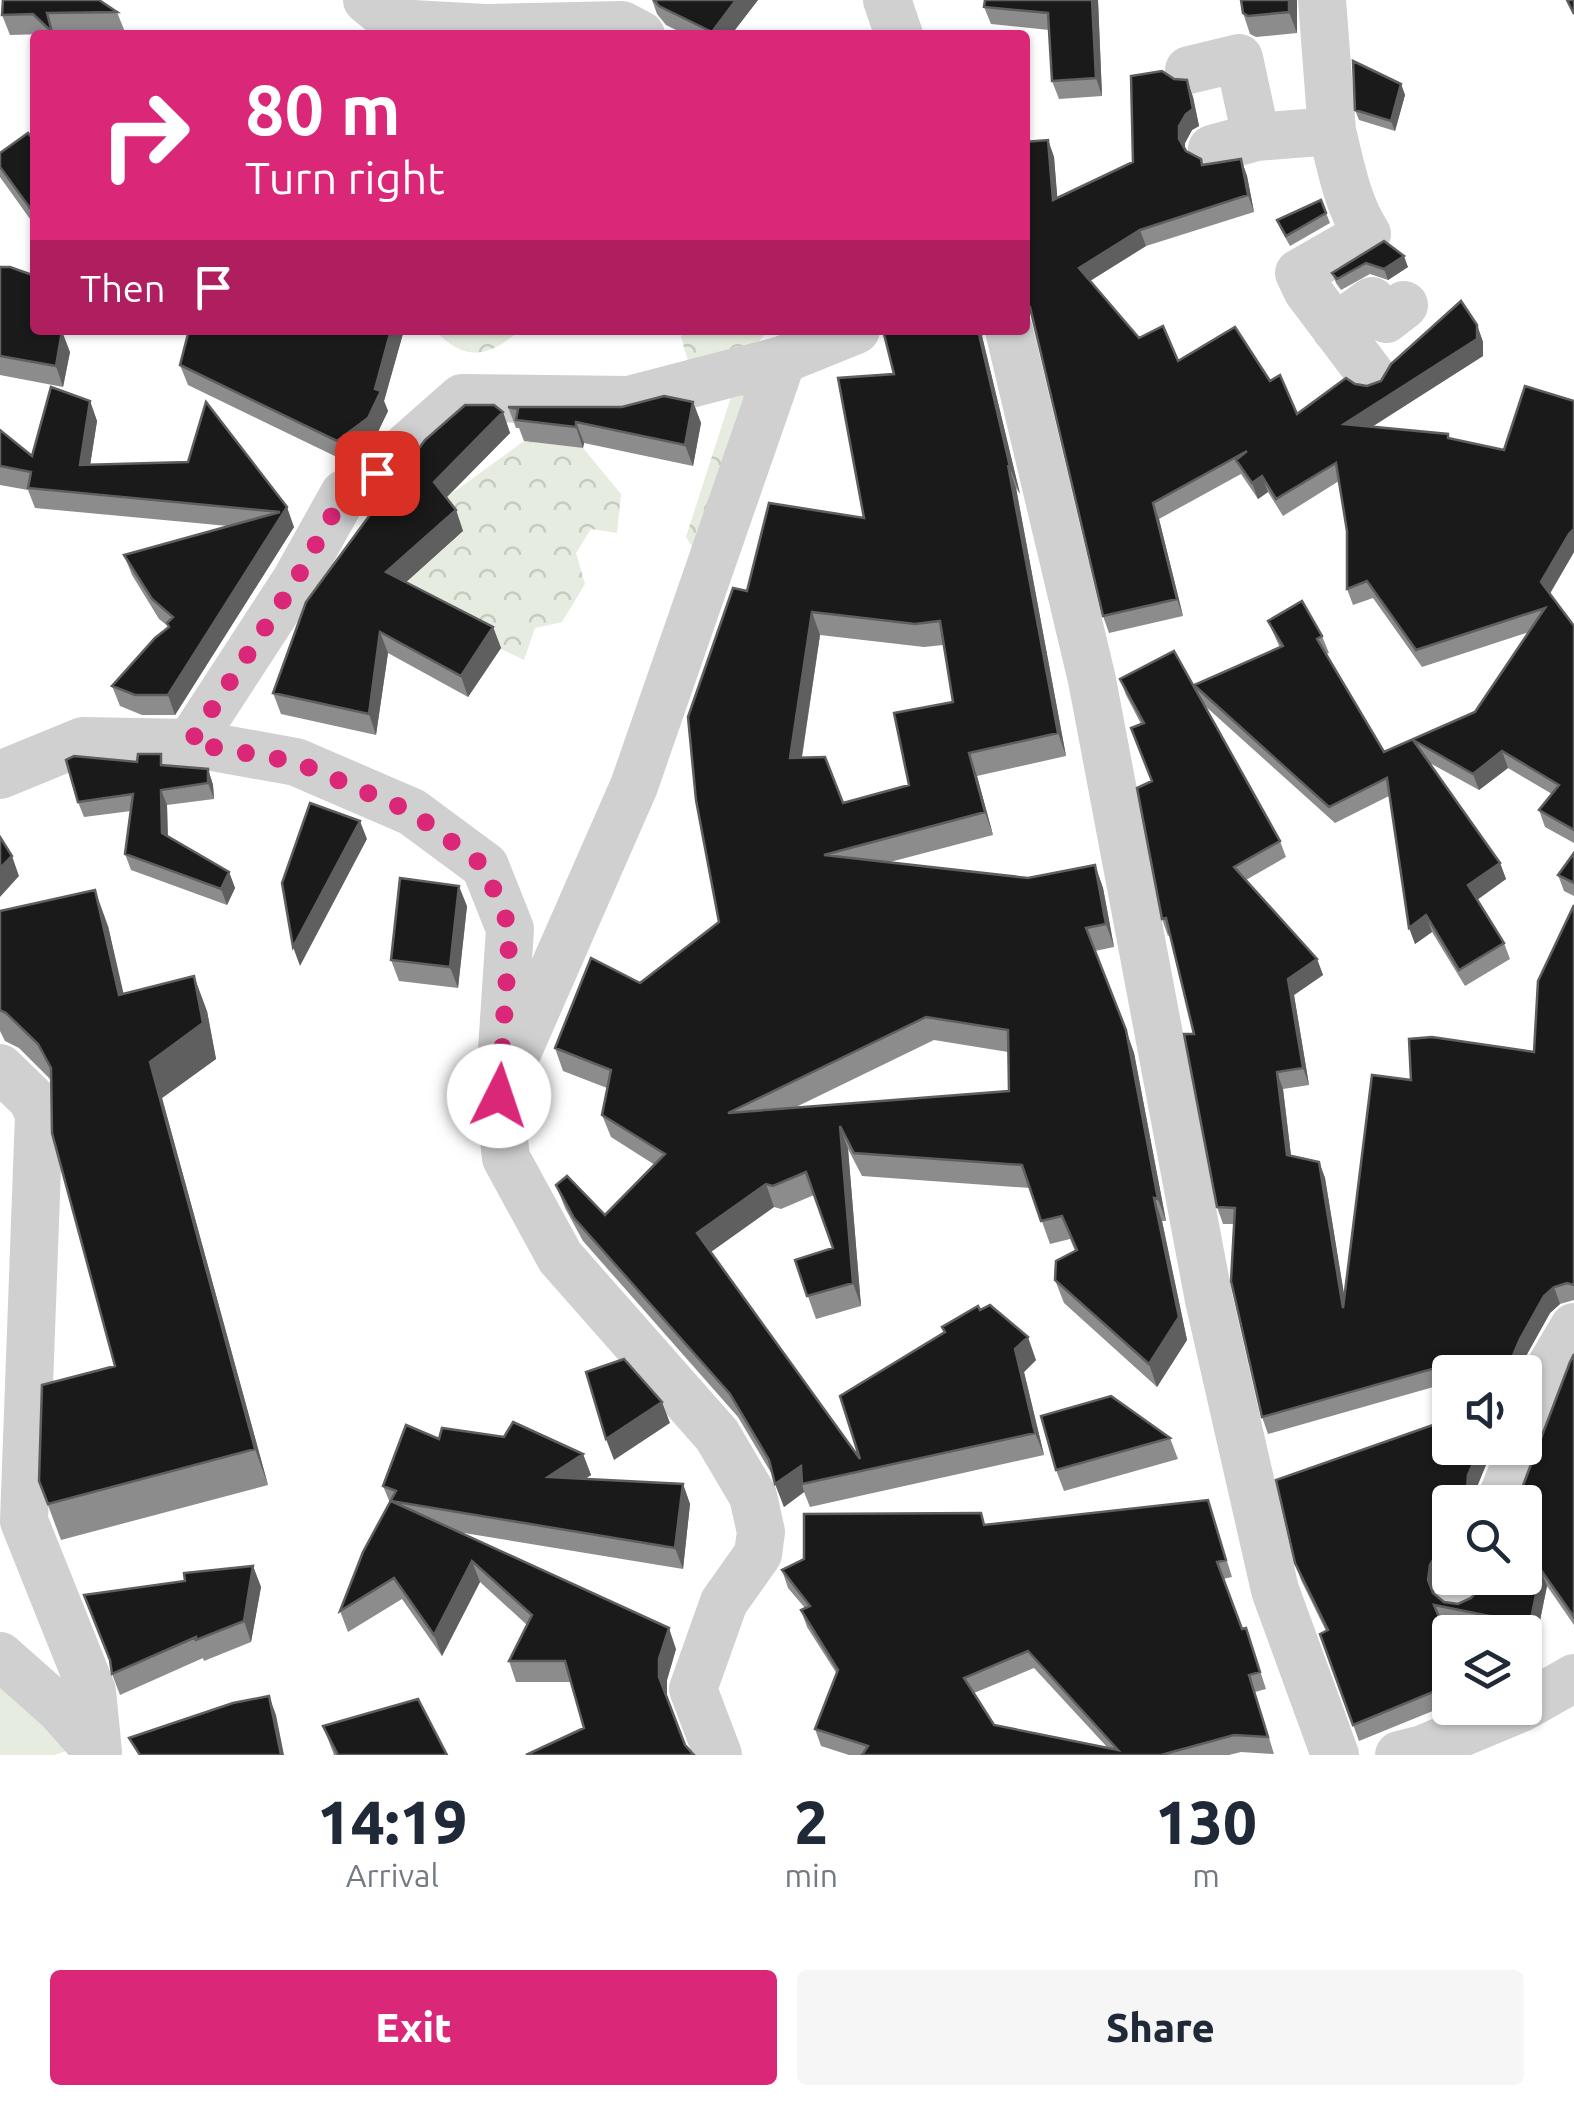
<!DOCTYPE html>
<style>
:root{--surface:#fff;--page:#f6f6f7;--text:#1f2937;--muted:#747a83;--accent:#db2777}
body{margin:0;font-family:Ubuntu,sans-serif;background:var(--page);color:var(--text);height:100vh;display:flex;flex-direction:column;font-size:38px;white-space:nowrap}
*{box-sizing:border-box;margin:0}
p{font-size:32px;color:var(--muted)}
.icon{flex:none;width:55px;height:55px;fill:none;stroke:currentColor;stroke-width:2;stroke-linecap:round;stroke-linejoin:round}
.map{position:relative;height:1755px;overflow:hidden}
.side{display:flex;flex-direction:column;background:var(--surface);flex:1}
.side>*{flex:none}
.banner{position:absolute;left:30px;top:30px;width:1000px;height:305px;border-radius:10px;box-shadow:0 2px 8px #0004;background:#db2777;color:#fff;overflow:hidden}
.tools{position:absolute;left:1432px;top:1355px;display:grid;gap:20px}
.tools a{display:grid;place-items:center;width:110px;height:110px;border-radius:10px;background:var(--surface);box-shadow:0 2px 8px #0004;font-size:50px}
.pin{position:absolute;display:grid;place-items:center;width:85px;height:85px;color:#fff;margin:-42px;border-radius:20px;box-shadow:0 5px 15px #0006}
.me{position:absolute;width:110px;margin:-55px;rotate:4deg;stroke-linejoin:round;filter:drop-shadow(0 0 8px #0008)}
.turn{display:flex;align-items:center;gap:35px;height:210px;padding:0 50px;font-size:45px}
.turn .icon{width:130px;height:130px;stroke-width:2.5}
.turn b{display:block;font-size:70px;line-height:85px}
.then{display:flex;align-items:center;height:95px;padding:0 50px;background:#0003;gap:20px;font-size:38px}
.eta{display:flex;justify-content:space-evenly;align-items:center;height:170px;text-align:center}
.eta b{font-size:60px;font-weight:800;line-height:70px}
.button{display:flex;gap:20px;margin-top:auto;padding:20px 50px}
.button a{flex:1;height:115px;border-radius:10px;background:var(--accent);color:#fff;font-size:40px;font-weight:800;line-height:115px;text-align:center}
.button a+a{background:var(--page);color:var(--text)}
.map>svg:first-child{display:block}
</style>
<div class="map">
<svg width="1574" height="1755" viewBox="0 0 1574 1755">
<defs>
<pattern id="forest-crowns" width="20" height="18" patternUnits="userSpaceOnUse" patternTransform="scale(2.5)"><rect width="20" height="18" fill="#e6ecdf"/><path d="M2 6a3 3 0 1 1 6 0M12 15a3 3 0 1 1 6 0" fill="none" stroke="#c6cbc0"/></pattern>
</defs>
<rect width="100%" height="100%" fill="#fff"/>
<path fill="#e6ecdf" d="M0 1683 79 1747 54 1755H0Z"/>
<path fill="url(#forest-crowns)" d="M435 330H520C489 357 465 363 435 330Z
M682 330H769L749 353 691 372 681 337Z
M760 364 719 589 686 537 740 369Z
M524 441 583 448 621 494 617 533 591 529 576 553 585 584 562 622 535 628 524 660 434 616 407 581 463 532 440 502Z"/>
<g fill="none" stroke-linecap="round" stroke-linejoin="round">
<path stroke="#d0d0d0" stroke-width="48" d="M367 0 395 23 485 28 622 25 641 35
M887 0 899 35
M1322 0 1332 131
M1189 70 1239 58 1256 137 1212 149
M1256 137 1332 131C1341 167 1347 203 1367 234L1299 273 1307 290 1371 375
M1335 328 1372 301 1386 319 1404 305
M1009 330 1092 680 1209 1300 1275 1590 1335 1755
M190 743 296 580 344 494 377 473 462 398 629 400 782 360 856 330
M0 775 83 741 190 743 296 762 412 812 485 866 510 929 499 1095 506 1158 560 1257 717 1435 753 1496 761 1532 758 1554 724 1602 693 1689 718 1755
M514 1060 634 786 782 360
M0 1068 32 1099 39 1114 24 1521 92 1691 98 1752 60 1709 0 1656
M1525 1431 1551 1366 1574 1327
M1500 1502 1522 1448
M1461 1593 1468 1578
M1525 1706 1574 1678
M1399 1755 1423 1749 1521 1708"/>
</g>
<path fill="#8c8c8c" fill-rule="evenodd" d="M652 0H758L731 35H686L666 25 657 14Z
M1098 0 1102 96 1059 99 1052 81 1049 30 991 24 984 7Z
M1297 0V33L1256 37 1250 34 1243 13Z
M117 12 125 32 10 35 2 15Z
M1174 79 1187 80 1193 97 1199 126 1192 130 1185 143V150L1204 165 1241 159 1247 176 1254 212 1146 246 1090 281 1139 338 1178 361 1270 381 1297 414 1355 384 1367 386 1381 381 1477 325 1483 342V356L1371 427 1448 434 1450 439 1504 450 1574 401V552L1550 594 1574 626V843L1545 827 1539 810 1552 794 1508 768 1479 790 1428 762 1500 863 1506 879 1477 900 1504 943 1510 959 1465 986 1432 932 1415 944 1389 796 1335 823 1204 705 1280 841 1286 857 1246 880 1317 959 1323 975 1294 995 1309 1085 1283 1089 1291 1156 1319 1162 1325 1178 1344 1296 1411 1080 1534 1052 1574 905V1300L1560 1304 1550 1313 1526 1356 1519 1372H1450L1444 1384 1268 1434 1262 1417 1234 1224H1223L1217 1207 1194 1034 1170 935 1168 936 1162 919 1151 782 1141 724 1126 695 1120 679 1197 693 1194 685 1280 648 1268 621 1322 636 1329 653 1326 654 1384 752 1475 712 1529 632 1422 667 1373 598 1353 605 1347 589V531L1339 481 1283 516 1268 492 1258 499 1241 474 1159 519 1183 616 1109 633 1103 616 1032 317 1028 310 1025 309V142L1048 140 1054 157 1057 198 1133 162Z
M1401 84 1405 95 1395 131 1359 120 1355 110Z
M35 142V226L0 177V153Z
M1326 213 1330 223 1290 246 1281 230 1277 220Z
M1384 241 1408 267 1388 280 1370 274 1341 290 1336 283 1332 273Z
M0 267 35 330 70 352 63 387 0 375Z
M189 330H404L384 401 388 411 375 438 345 461 188 385 180 365Z
M880 330H984L982 336 1020 494 1016 488 1066 756 977 776 993 835 890 862 1028 878 1095 865 1103 888 1114 947 1095 951 1134 1053 1166 1221H1162L1187 1340 1157 1387 1064 1303 1055 1280 1075 1251 1070 1239 1050 1244 1030 1188 862 1176 848 1149 861 1306 816 1319 795 1260 833 1248 814 1195 781 1209 774 1207 711 1252 860 1459 980 1310 1036 1360 1024 1372 1044 1455 810 1507 804 1492 784 1507 773 1476 738 1417 583 1241 565 1208 556 1185 605 1215 655 1165 611 1137 602 1115 607 1088 563 1071 555 1048 719 922 747 591 864 518 894 374 885 339ZM820 635 924 647 943 645 953 702 909 785 843 803 802 758ZM934 1040 1008 1052 1009 1091 794 1108Z
M90 401 97 421 90 465 188 462 206 402 294 527 175 715H142L120 706 112 686 169 627 159 619 132 575 124 555 228 526 35 508 28 490 0 485V430L32 456Z
M693 402 701 423 693 466 584 443 583 448 524 441 519 428H516L508 407H622Z
M503 412 510 433 446 498 456 510 463 531 406 582 493 627 501 648 468 697 388 653 376 735 281 714 273 693Z
M165 765 208 769 213 785 214 799 167 805 168 836 229 872 235 888 227 905 131 870 125 854 131 811 84 817 78 802Z
M1574 853V896L1564 891 1558 875Z
M467 906 458 988 399 981 391 960Z
M0 911 108 926 123 994 207 1011 216 1059 162 1098 268 1485 61 1540 39 1481 115 1366 51 1080 19 1048 5 1041 0 1031Z
M1574 1354V1625L1547 1586 1536 1640 1525 1638V1632H1497L1441 1621 1450 1644V1704L1359 1741 1320 1634 1326 1631 1301 1580 1295 1563 1475 1492 1450 1502V1559L1436 1581 1434 1594 1444 1602 1458 1604 1471 1598 1479 1589 1519 1496Z
M1170 1438 1178 1459 1064 1491 1056 1470Z
M439 1439 583 1454 591 1475 585 1479 683 1484 690 1504 683 1569 458 1532 676 1649 667 1680 584 1728 571 1682H516L509 1661 527 1625 480 1582 442 1656 402 1599 348 1632 340 1611 390 1503 383 1486Z
M1208 1500 1232 1577 1223 1579 1242 1629 1246 1628 1266 1689 1255 1692 1274 1754 1241 1752 1229 1755H849L821 1746 815 1729 837 1674 807 1627 801 1610 805 1608 788 1588 782 1570 986 1524ZM1034 1668 1107 1747 994 1725 974 1693Z
M253 1566 261 1587 251 1642 204 1661 203 1658 120 1695 112 1674 185 1581Z
M323 1726 447 1755H334Z"/>
<path fill="#5f5f5f" d="M736 0H758L731 35H713L712 32Z
M1092 0H1098L1102 96 1096 78Z
M1289 0H1297V33L1289 12Z
M1187 80 1193 97 1199 126 1192 130 1185 143V155L1179 139V126L1186 114Z
M1401 84 1405 95 1395 131 1391 121Z
M1048 140 1054 157 1059 217 1053 200Z
M1241 159 1247 176 1254 212 1248 195Z
M1140 230 1146 246 1085 284 1079 268Z
M1404 256 1408 267 1388 280 1384 269Z
M1477 325 1483 342V356L1350 441 1344 424Z
M391 330H404L384 401 388 411 375 438 345 461 337 441 375 389Z
M978 330H984L982 336 1020 494 1011 471Z
M62 331 70 352 63 387 56 366Z
M90 401 97 421 87 485 80 465Z
M693 402 701 423 693 466 685 445Z
M503 412 510 433 441 503 434 482Z
M576 422 584 443 583 448 576 427Z
M1008 465 1016 488 1066 756 1058 733Z
M1262 476 1268 492 1258 499 1252 483Z
M1153 503 1159 519 1183 616 1177 599Z
M287 507 294 527 175 715 168 695Z
M456 510 463 531 394 593 386 572Z
M1574 529V552L1547 598 1541 582 1569 534Z
M812 612 820 635 798 781 790 758Z
M493 627 501 648 468 697 461 676Z
M380 632 388 653 376 735 369 714Z
M1502 751 1508 768 1479 790 1473 774Z
M969 753 977 776 993 835 985 812Z
M208 769 213 785 214 799 208 783Z
M161 790 167 805 168 849 162 833Z
M360 821 367 839 300 966 293 947Z
M12 856 19 876 0 897V868Z
M1500 863 1506 879 1474 902 1468 885Z
M1095 865 1103 888 1114 947 1106 924Z
M229 872 235 888 227 905 221 889Z
M459 886 467 906 458 988 450 967Z
M95 890 108 926 132 1030 119 995Z
M1426 915 1432 932 1415 944 1409 928Z
M1317 959 1323 975 1294 995 1309 1085 1303 1068 1288 979Z
M194 976 207 1011 216 1059 162 1098 268 1485 255 1449 150 1062Z
M1126 1030 1134 1053 1166 1221 1158 1199Z
M1277 1072 1283 1089 1293 1172 1287 1155Z
M840 1126 848 1149 861 1306 853 1283Z
M1319 1162 1325 1178 1349 1324 1343 1308Z
M766 1184 774 1207 705 1256 697 1233Z
M1154 1198 1162 1221 1187 1340 1157 1387 1149 1364Z
M1554 1287 1560 1304 1550 1313 1526 1356 1519 1372H1506L1520 1339 1544 1296Z
M1028 1337 1036 1360 1024 1372 1044 1455 1035 1433 1015 1349Z
M662 1402 670 1423 614 1460 606 1439Z
M1480 1448H1493L1475 1492 1473 1502 1467 1488 1468 1475Z
M583 1454 591 1475 555 1498 548 1477Z
M801 1466 802 1484 804 1492 784 1507 775 1484Z
M683 1484 690 1504 683 1569 675 1548Z
M1445 1540 1450 1552V1559L1436 1581 1434 1596 1428 1580 1430 1565Z
M472 1561 480 1582 442 1656 434 1635Z
M253 1566 261 1587 251 1642 244 1621Z
M1541 1570 1547 1586 1536 1640 1530 1624Z
M669 1628 676 1649 667 1680V1697L659 1677V1659Z
M269 1696 276 1715 284 1755H281Z"/>
<path fill="#1a1a1a" stroke="#5f5f5f" stroke-width="2.5" fill-rule="evenodd" d="M3 0H99L117 12 47 13 52 32 33 14 2 15Z
M654 0H736L712 32 659 6Z
M985 0H1092L1096 78 1052 81 1048 13 984 7Z
M1241 0H1289V12L1248 16 1243 13Z
M1567 0H1574V14Z
M1353 61 1401 84 1391 121 1355 110Z
M1162 71 1174 79 1187 80 1193 109 1186 114 1179 126V139L1186 151 1201 159 1202 165 1241 159 1248 195 1140 230 1079 268 1139 338 1163 326 1178 361 1235 327 1270 381 1280 375 1297 414 1346 378 1355 384 1367 386 1381 381 1391 364 1461 301 1477 325V339L1344 424 1448 434V438L1504 450 1525 386 1574 401V529L1569 534 1541 582 1574 626V830L1539 810 1559 785 1502 751 1473 774 1413 740 1500 863 1468 885 1504 943 1459 970 1426 915 1409 928 1387 778 1329 807 1194 685 1283 646 1268 621 1302 601 1322 636 1317 639 1384 752 1475 712 1545 608 1416 650 1367 581 1347 589V531L1336 463 1276 499 1262 476 1252 483 1236 460 1247 451 1153 503 1177 599 1103 616 1030 307 1025 299V142L1048 140 1053 200 1133 162 1131 76Z
M28 133 35 142V215L0 167V153Z
M1321 200 1326 213 1286 236 1277 220Z
M1384 241 1404 256 1384 269 1366 263 1337 279 1332 273Z
M0 267H10L35 276V318L33 324H35V330L62 331 56 366 0 356Z
M189 330H391L375 389 381 391 368 418 337 441 180 365Z
M883 330H978L1011 471 1008 465 1058 733 969 753 985 812 824 855 1028 878 1095 865 1106 924 1086 928 1126 1030 1158 1199 1154 1198 1179 1317 1149 1364 1055 1280 1056 1261 1077 1250 1062 1216 1041 1221 1022 1165 854 1153 840 1126 853 1283 807 1296 795 1260 833 1248 806 1172 773 1186 766 1184 697 1233 860 1459 840 1396 945 1332 942 1327 978 1306 980 1310 990 1305 1028 1337 1015 1349 1035 1433 802 1484 801 1466 775 1484 769 1460 730 1394 574 1218 556 1185 567 1176 605 1215 665 1154 602 1115 611 1070 555 1048 591 958 640 983 719 922 696 800 688 717 733 588 747 591 769 503 864 518 838 378 894 374ZM812 612 915 624 940 621 953 702 894 713 909 785 843 803 825 757 790 758ZM926 1017 1008 1030 1009 1091 728 1113Z
M51 387 90 401 80 465 188 462 206 402 287 507 168 695H135L112 686 155 638 169 627 167 623 173 617 152 599 124 555 280 512 28 488 31 472 0 466V430L32 456Z
M664 396 693 402 685 445 576 422V427L516 420 518 409 508 407H622Z
M465 405H494L503 412 434 482 456 510 386 572 493 627 461 676 380 632 369 714 273 693 306 602 425 440Z
M1174 651 1280 841 1234 867 1317 959 1288 979 1303 1068 1277 1072 1287 1155 1319 1162 1343 1308 1372 1075 1411 1080 1409 1039 1432 1037 1534 1052 1538 981 1574 905V1285L1567 1283 1554 1287 1544 1296 1520 1339 1506 1372H1450V1402L1439 1367 1262 1417 1231 1281 1235 1208 1217 1207 1184 1034H1194L1166 918 1162 919 1137 788 1152 781 1131 728 1144 723 1120 679Z
M138 754H161V765L208 769V783L161 790 162 833 229 872 221 889 125 854 133 794 78 802 66 760 74 756 137 762Z
M310 803 360 821 293 947 282 883Z
M0 837 12 856 0 868Z
M1574 853V883L1558 875Z
M400 878 459 886 450 967 391 960Z
M95 890 119 995 194 976 203 1023 150 1062 255 1449 48 1504 39 1481 42 1385 115 1366 52 1133 51 1068 38 1044 6 1013 0 1010V911Z
M1574 1354V1617L1541 1570 1530 1624 1434 1605 1450 1644V1685L1353 1725 1320 1634 1328 1630 1295 1563 1276 1480 1450 1419V1448H1480L1468 1475 1467 1488 1473 1502H1450V1538L1445 1540 1430 1565 1428 1580 1433 1593 1444 1602 1458 1604 1471 1598 1479 1589 1483 1578H1525V1502H1514L1519 1496 1570 1362Z
M624 1359 662 1402 606 1439 586 1372Z
M1111 1396 1170 1438 1056 1470 1041 1416Z
M513 1422 583 1454 548 1477 683 1484 675 1548 391 1501 669 1628 659 1659V1677L685 1745 694 1755H526L584 1728 565 1661H509L532 1615 472 1561 434 1635 394 1578 340 1611 363 1552 396 1491 383 1486 406 1425 439 1439 442 1428 504 1437Z
M1208 1500 1226 1560 1217 1562 1242 1629 1246 1628 1260 1672 1249 1675 1268 1737 1234 1735 1161 1755H862L868 1746 815 1729 838 1670 801 1610 810 1606 782 1570 804 1559V1514L981 1513 984 1525ZM1028 1651 1118 1750 994 1725 964 1678Z
M253 1566 244 1621 196 1640V1637L112 1674 110 1660 84 1595 185 1581 184 1573Z
M269 1696 281 1755H140L129 1738 233 1703Z
M418 1699 447 1755H338L323 1726Z"/>
<g fill="none" stroke-linecap="round" stroke-linejoin="round">
<path stroke="#db2777" stroke-width="18" stroke-dasharray="0 32.4" d="M377 473 344 494 296 580 190 743 296 762 412 812 484 866 510 929 499 1096"/>
</g>
</svg>
<div class="tools">
<a><svg class="icon" aria-label="sound" viewBox="0 0 24 24"><path d="M4 9h4l5-4v14l-5-4H4zM17 9q2 3 0 6"/></svg></a>
<a><svg class="icon" aria-label="search" viewBox="0 0 24 24"><circle cx="10" cy="10" r="6"/><path d="M15 15l6 6"/></svg></a>
<a><svg class="icon" aria-label="layers" viewBox="0 0 24 24"><path d="M12 4l9 5-9 5-9-5zM3 14l9 5 9-5"/></svg></a>
</div>
<div class="pin" style="left:377px;top:473px;background:#d93025"><svg class="icon" aria-label="arrive" viewBox="0 0 24 24"><path d="M6 21V4h12l-3 4 3 4H6"/></svg></div>
<svg class="me" style="left:499px;top:1096px" viewBox="-20 -20 40 40"><circle r="19" fill="#fff"/><path d="M0-13L10 11 0 6-10 11z" fill="#db2777"/></svg>
<div class="banner">
<div class="turn"><svg class="icon" aria-label="right" viewBox="0 0 24 24"><path d="M7 20v-9h11M14 6l5 5-5 5"/></svg><div><b>80 m</b>Turn right</div></div>
<div class="then">Then<svg class="icon" aria-label="arrive" viewBox="0 0 24 24"><path d="M6 21V4h12l-3 4 3 4H6"/></svg></div>
</div>
</div>
<section class="side">
<div class="eta">
<div><b>14:19</b><p>Arrival</p></div>
<div><b>2</b><p>min</p></div>
<div><b>130</b><p>m</p></div>
</div>
<div class="button"><a>Exit</a><a>Share</a></div>
</section>
